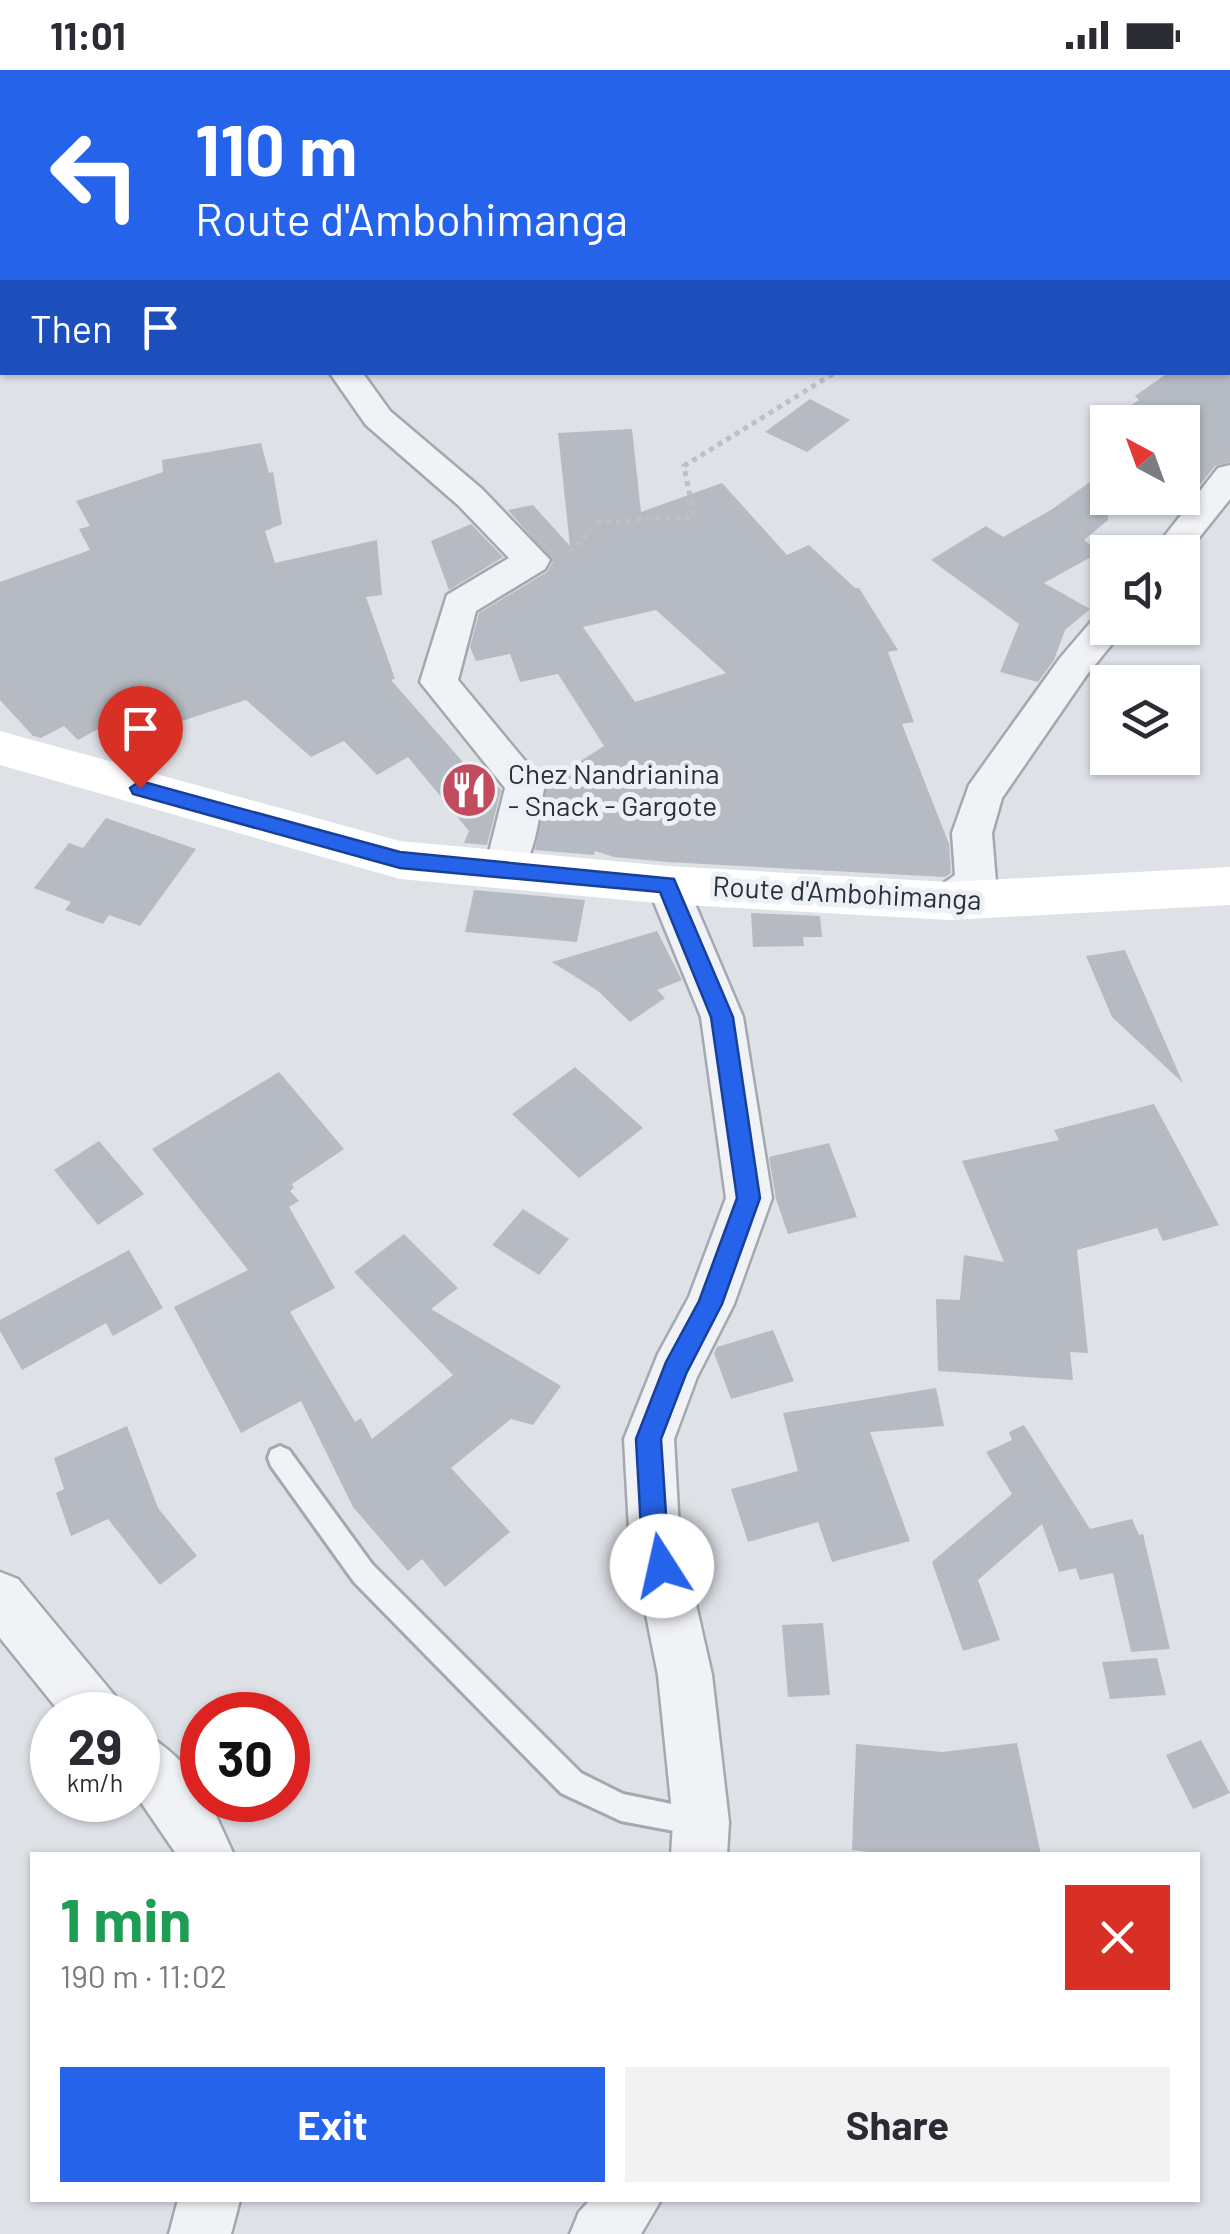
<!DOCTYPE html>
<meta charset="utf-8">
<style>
:root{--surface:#fff;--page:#f2f2f3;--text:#2b2b33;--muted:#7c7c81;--accent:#2563eb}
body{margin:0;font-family:Barlow,sans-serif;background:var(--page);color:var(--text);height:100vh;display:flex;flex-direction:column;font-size:38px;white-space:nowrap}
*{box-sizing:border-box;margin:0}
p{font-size:32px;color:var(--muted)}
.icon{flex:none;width:55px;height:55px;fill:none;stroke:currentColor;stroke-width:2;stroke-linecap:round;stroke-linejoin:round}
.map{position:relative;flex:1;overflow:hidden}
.details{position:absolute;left:30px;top:1782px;width:1170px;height:350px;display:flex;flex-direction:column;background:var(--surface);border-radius:0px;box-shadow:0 2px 8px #0004}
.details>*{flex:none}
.guide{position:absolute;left:0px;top:0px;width:1230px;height:305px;box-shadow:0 2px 8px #0004;background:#2563eb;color:#fff;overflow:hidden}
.needle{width:65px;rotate:319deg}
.tools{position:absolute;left:1090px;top:335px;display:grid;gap:20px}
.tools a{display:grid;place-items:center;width:110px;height:110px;border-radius:0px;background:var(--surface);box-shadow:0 2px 8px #0004;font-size:50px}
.speed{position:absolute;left:30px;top:1622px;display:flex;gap:20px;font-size:50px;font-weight:700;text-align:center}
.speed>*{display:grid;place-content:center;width:130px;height:130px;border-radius:50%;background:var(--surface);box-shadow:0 2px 8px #0004;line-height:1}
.speed small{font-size:25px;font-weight:400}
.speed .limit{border:15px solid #d22;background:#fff;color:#111}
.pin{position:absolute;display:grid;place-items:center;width:85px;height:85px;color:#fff;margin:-102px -42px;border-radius:50% 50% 50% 0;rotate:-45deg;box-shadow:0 0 10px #0007}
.pin .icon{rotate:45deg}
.me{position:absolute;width:110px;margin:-55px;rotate:350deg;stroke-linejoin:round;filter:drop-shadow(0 0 8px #0008)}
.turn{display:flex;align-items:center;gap:35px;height:210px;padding:0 30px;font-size:45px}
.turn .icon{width:130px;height:130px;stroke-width:2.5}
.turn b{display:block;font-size:70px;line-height:85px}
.then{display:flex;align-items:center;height:95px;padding:0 30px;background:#0003;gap:20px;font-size:38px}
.round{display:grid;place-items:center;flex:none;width:105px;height:105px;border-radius:0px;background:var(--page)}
.head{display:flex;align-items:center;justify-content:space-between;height:170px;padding:0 30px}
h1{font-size:60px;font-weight:700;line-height:75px;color:#1e9e55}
.cta{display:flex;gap:20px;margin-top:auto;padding:20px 30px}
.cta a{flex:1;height:115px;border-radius:0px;background:var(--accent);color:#fff;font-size:40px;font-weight:700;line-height:115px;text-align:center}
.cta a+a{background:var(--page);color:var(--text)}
.status{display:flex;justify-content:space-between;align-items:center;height:70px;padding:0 50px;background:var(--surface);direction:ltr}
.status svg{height:28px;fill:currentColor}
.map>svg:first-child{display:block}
</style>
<div class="status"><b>11:01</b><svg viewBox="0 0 49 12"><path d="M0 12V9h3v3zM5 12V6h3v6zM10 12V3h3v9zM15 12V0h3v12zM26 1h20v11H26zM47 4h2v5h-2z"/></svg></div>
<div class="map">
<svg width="1230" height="2164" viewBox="0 0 1230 2164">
<rect width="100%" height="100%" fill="#dee1e6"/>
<path fill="#b6bbc3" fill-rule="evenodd" d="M1169 302H1230V392L1215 396 1182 437V352H1104L1139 330 1135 326Z
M810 329 850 350 807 382 765 362Z
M632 359 641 442 722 413 787 485 809 475 855 518H859L898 580 888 582 914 652 902 654 949 774 951 803 945 807 667 792 614 787 595 781 594 785 535 780 548 712 604 676 558 604 520 612 510 584 476 591 470 577 479 543 547 502 553 492 508 440 533 435 570 476 558 363ZM656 540 726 603 635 632 583 557Z
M261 373 269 403 273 402 282 454 265 461 275 493 377 470 382 525 366 527 395 609 391 610 477 708 486 705 501 720 487 775 464 773 469 761 408 687 377 705 344 671 311 687 246 630 142 664 131 641 78 670 64 656 41 668 33 666 0 630V512L90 480 79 459 90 456 76 431 163 402 162 390Z
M1108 399V450L1084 470 1100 482 1044 513 1090 539 1065 560 1054 590 1038 612 1000 602 1019 554 931 490 986 456 1003 467 1051 440Z
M471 454 503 487 449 520 431 471Z
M106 748 196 779 140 856 109 845 103 854 65 840 71 832 34 818 69 773 83 778Z
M474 820 585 830 577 872 465 862Z
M751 843 820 846 822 867H803L804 876 753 877Z
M657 861 682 910 657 920 665 928 630 952 598 921 552 892Z
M1125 880 1183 1013 1112 947 1086 886Z
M575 997 643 1058 579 1108 512 1044Z
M279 1002 344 1079 292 1114 294 1118 290 1121 299 1131 289 1137 335 1218 290 1242 355 1352 361 1348 372 1369 453 1305 354 1202 404 1164 458 1218 431 1239 561 1316 533 1355 511 1349 451 1398 510 1462 445 1517 422 1489 408 1501 353 1437 301 1331 241 1363 174 1237 248 1200 152 1079Z
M1154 1034 1219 1155 1163 1171 1157 1158 1077 1180 1088 1283 1070 1282 1073 1310 938 1301 936 1229 960 1230 964 1185 1004 1192 962 1091 1059 1070 1054 1060Z
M99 1071 144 1124 98 1155 54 1100Z
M829 1073 857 1147 788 1164 776 1129 769 1087Z
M523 1139 569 1169 539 1205 492 1175Z
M129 1180 163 1238 113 1266 106 1253 22 1300 0 1261V1250Z
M773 1260 794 1311 731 1329 714 1283 717 1277Z
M936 1318 944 1356 870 1362 910 1471 832 1492 818 1452 748 1472 731 1419 798 1401 783 1343Z
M1024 1355 1090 1459 1132 1449 1139 1465 1143 1464 1170 1579 1131 1582 1113 1503 1080 1510 1076 1498 1059 1502 1042 1454 978 1510 1000 1570 963 1581 932 1492 1012 1424 986 1382 1012 1370 1009 1362Z
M127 1356 158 1438 197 1486 160 1515 108 1449 71 1466 56 1423 64 1419 54 1388Z
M823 1553 830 1625 788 1627 782 1555Z
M1157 1588 1166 1625 1110 1629 1102 1592Z
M1201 1670 1230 1723 1193 1739 1166 1685Z
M1017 1673 1041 1785H897L852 1780 856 1674 942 1682Z"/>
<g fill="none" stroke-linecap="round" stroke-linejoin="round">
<g stroke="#a4a8b0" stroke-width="6">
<path id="lane" d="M280 1376 289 1380 372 1494 581 1703 623 1724 711 1742 715 1752 711 1762 701 1766 621 1751 561 1723 354 1512 271 1396 268 1388 271 1380Z"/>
</g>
<g stroke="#a4a8b0" stroke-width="5">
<path id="street" d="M0 75 2 76V94L0 93Z
M329 302H362L390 341 482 419 550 490 545 499 476 541 458 610 545 715C537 748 536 824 488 809L482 798 488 786 505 718 420 612 447 525 509 488 458 435 366 355Z
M1230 395V429L1182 489V482H1152L1218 398Z
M1108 543V558H1125L1086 606 1002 728 992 763 996 812 990 823 964 842 949 847 934 842 928 831 934 820 955 805 952 763 969 715 1060 588 1095 547Z
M667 799 681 804 687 815 743 947 772 1128 734 1234 697 1307 674 1369 679 1459 712 1605 729 1752 727 1785H671L673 1752 658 1605 629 1459 624 1369 658 1284 689 1227 726 1128 701 947 647 815 653 804Z
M0 1502 18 1509 115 1626 123 1645H62L0 1568Z
M138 1661C162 1671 200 1703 202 1730L213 1739 234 1785H177L138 1728Z
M178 2130H240L231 2164H169Z
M590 2130H661L641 2164H570L579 2142Z"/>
</g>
<path stroke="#bcbfc5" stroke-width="5" stroke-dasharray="5 5" stroke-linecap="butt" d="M570 483 597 452 694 447 684 396 836 302"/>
<use href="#lane" fill="#f0f2f5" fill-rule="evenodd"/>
<use href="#street" fill="#f0f2f5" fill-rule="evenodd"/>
<path fill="#fff" fill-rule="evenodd" d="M0 661 400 771 667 796 949 812 1230 797V835L949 850 667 834 400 809 0 695Z"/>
</g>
<path fill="#2563eb" stroke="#184099" stroke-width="2.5" d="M140 711 400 782 674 809 733 947 760 1128 722 1234 686 1304 661 1369 667 1459 675 1496 671 1505 662 1508 653 1505 641 1459 636 1369 666 1292 699 1231 737 1128 711 947 660 822 400 798 133 724 130 718Z"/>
<defs>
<g id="restaurant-disc" transform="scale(2.875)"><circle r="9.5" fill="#c24c5e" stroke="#edf0f4"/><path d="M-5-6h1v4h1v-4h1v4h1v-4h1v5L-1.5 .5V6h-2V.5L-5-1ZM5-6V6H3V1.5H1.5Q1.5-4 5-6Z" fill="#fff"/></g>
</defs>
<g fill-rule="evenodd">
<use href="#restaurant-disc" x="469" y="720"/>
</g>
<g text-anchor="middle" stroke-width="10" stroke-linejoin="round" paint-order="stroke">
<g font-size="28" fill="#292f3c" stroke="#edf0f4" text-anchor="start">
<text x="508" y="714">Chez Nandrianina<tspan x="508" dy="32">- Snack - Gargote</tspan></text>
</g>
<g font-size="28" fill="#292f3c" stroke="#edf0f4">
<text transform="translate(847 823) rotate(3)" y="10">Route d'Ambohimanga</text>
</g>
</g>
</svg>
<div class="tools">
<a><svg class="needle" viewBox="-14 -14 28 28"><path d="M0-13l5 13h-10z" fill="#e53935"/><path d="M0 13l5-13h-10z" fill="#7c7c81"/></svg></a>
<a><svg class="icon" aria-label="sound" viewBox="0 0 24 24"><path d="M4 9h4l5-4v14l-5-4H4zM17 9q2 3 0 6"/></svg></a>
<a><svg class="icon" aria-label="layers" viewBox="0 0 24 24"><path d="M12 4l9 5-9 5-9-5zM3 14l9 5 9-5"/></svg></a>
</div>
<div class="speed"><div>29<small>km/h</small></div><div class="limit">30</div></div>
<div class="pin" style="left:140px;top:718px;background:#d93025"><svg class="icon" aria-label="arrive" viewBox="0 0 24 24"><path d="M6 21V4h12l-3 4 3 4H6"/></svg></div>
<svg class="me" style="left:662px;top:1496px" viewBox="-20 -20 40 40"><circle r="19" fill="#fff"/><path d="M0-13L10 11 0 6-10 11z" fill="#2563eb"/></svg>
<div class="guide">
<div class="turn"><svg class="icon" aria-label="left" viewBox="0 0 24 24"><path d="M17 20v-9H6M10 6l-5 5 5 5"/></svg><div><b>110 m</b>Route d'Ambohimanga</div></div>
<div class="then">Then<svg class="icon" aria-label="arrive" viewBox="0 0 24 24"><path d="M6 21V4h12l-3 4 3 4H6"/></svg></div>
</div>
<section class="details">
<div class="head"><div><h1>1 min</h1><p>190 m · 11:02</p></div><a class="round" style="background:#d93025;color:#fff"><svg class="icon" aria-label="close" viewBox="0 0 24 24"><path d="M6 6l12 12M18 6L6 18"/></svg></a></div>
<div class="cta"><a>Exit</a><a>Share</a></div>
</section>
</div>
